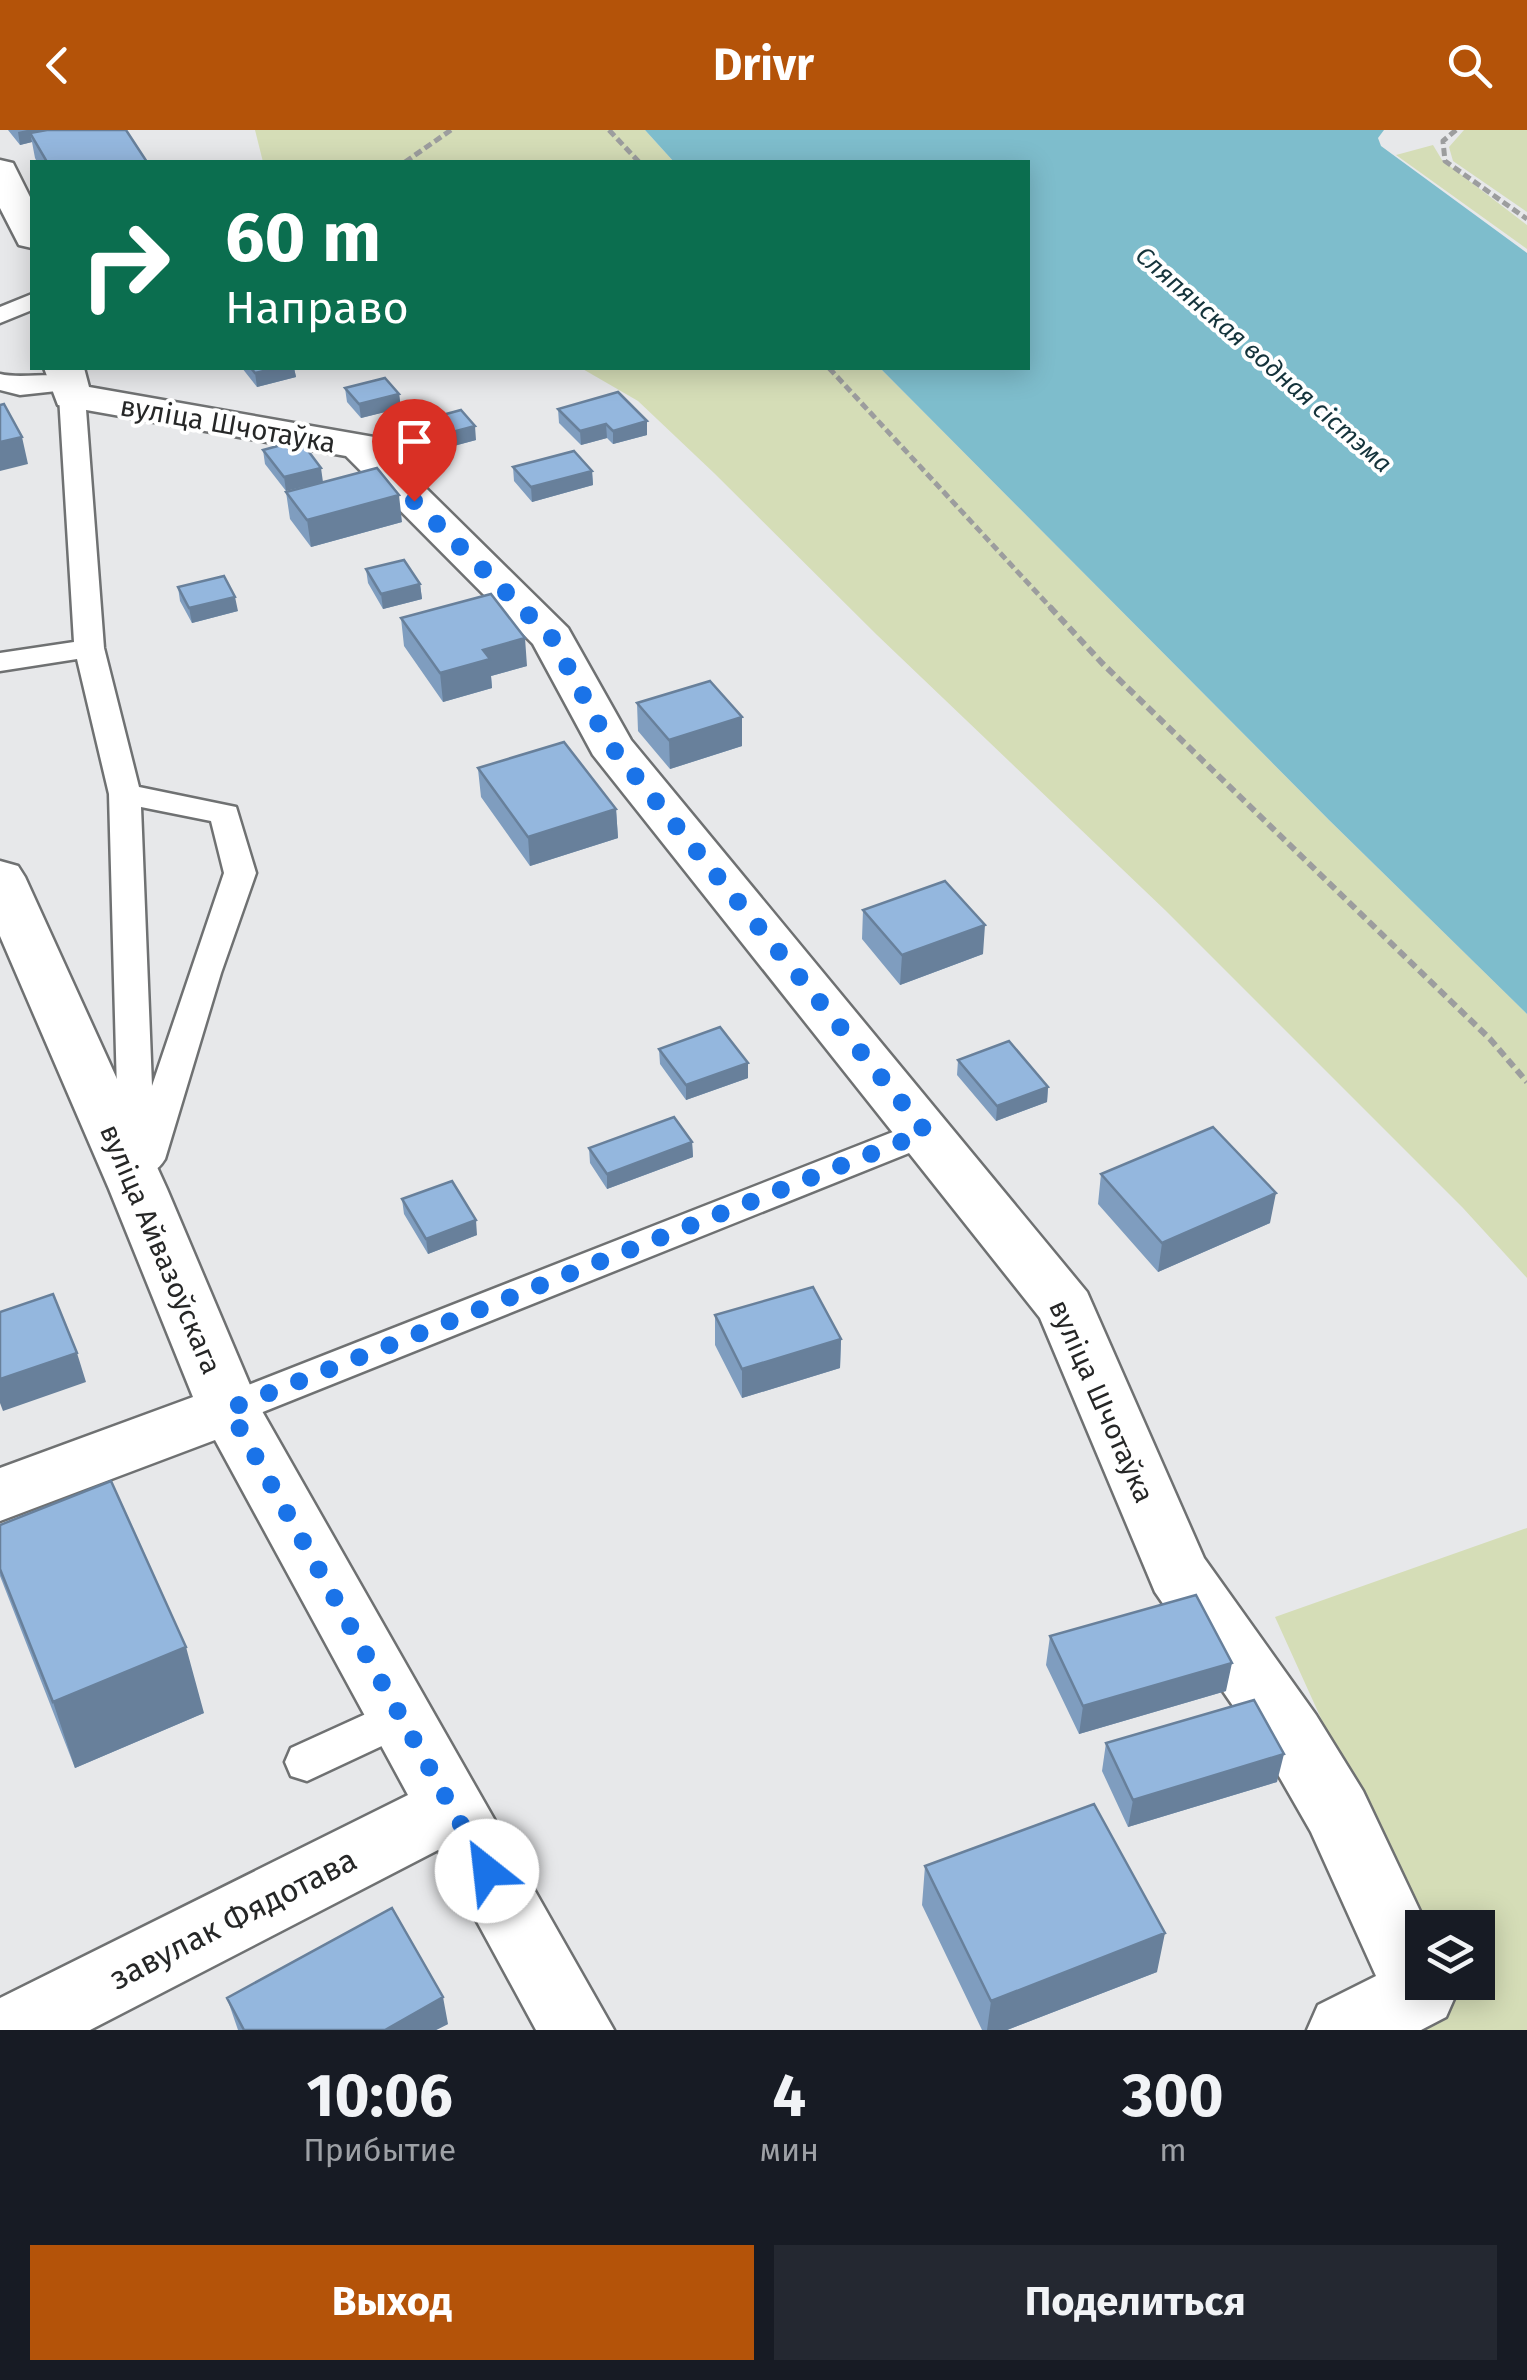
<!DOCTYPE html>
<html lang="ru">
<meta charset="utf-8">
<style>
:root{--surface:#171b24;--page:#242831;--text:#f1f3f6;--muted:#9ea1a6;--accent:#b45309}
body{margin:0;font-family:"Fira Sans",sans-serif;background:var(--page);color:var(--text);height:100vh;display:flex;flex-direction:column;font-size:38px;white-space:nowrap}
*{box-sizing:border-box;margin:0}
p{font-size:32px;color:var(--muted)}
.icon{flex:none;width:55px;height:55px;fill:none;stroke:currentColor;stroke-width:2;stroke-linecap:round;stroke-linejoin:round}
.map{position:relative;height:1900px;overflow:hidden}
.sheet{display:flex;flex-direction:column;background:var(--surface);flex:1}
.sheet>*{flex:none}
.top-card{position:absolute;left:30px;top:30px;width:1000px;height:210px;border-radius:0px;box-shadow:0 5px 25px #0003;background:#0b6e4f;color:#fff;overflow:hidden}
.fabs{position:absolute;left:1405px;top:1780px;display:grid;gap:20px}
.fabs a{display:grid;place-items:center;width:90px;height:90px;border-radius:0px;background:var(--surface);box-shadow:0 5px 25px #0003;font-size:50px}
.pin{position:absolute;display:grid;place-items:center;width:85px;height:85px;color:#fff;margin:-102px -42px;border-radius:50% 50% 50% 0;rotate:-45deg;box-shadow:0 0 10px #0007}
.pin .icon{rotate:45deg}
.me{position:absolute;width:110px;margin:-55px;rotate:331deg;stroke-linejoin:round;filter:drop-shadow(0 0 8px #0008)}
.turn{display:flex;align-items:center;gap:35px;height:210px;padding:0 30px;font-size:45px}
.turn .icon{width:130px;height:130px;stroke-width:2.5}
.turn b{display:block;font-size:70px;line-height:85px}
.eta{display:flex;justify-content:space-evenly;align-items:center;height:170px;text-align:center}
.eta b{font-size:60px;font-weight:700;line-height:70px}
.button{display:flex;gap:20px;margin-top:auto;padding:20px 30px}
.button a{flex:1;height:115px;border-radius:0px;background:var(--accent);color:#fff;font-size:40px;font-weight:700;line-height:115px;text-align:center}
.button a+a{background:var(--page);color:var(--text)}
header{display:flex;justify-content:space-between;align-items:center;height:130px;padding:0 30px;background:var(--accent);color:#fff;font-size:45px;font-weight:700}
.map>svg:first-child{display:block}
</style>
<header><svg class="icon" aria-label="back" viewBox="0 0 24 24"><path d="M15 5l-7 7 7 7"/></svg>Drivr<svg class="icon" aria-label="search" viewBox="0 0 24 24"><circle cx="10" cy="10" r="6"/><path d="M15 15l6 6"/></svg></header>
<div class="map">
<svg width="1527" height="1900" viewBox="0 0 1527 1900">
<rect width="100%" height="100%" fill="#e7e8ea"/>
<path fill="#d5ddb7" d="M255 0H645L674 32H263Z
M1464 0H1527V82L1453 31 1449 17Z
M1433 15 1442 30 1527 95V119L1396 25Z
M581 238H880L1329 690 1527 884V1148L1463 1078 1165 780 877 505 714 343 638 271Z
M1527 1398V1900H1408L1453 1877 1442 1853 1478 1852V1798H1422V1811L1275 1487Z"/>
<path fill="#7ebdcc" d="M645 0H1384L1378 8 1381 16 1527 123V884L1329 690 880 238H1028V32H674Z"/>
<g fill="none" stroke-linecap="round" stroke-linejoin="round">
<g stroke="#6f7172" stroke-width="5">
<path id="lane" d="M32 164V180L0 193V177Z
M0 244C22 250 67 239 80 252L72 258 85 266 104 518 139 657 236 677 256 743 221 843 165 1029C156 1044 141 1049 124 1044L119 1035 109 664 77 529 0 541V523L74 512 59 266 66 260 20 265 0 260ZM141 677 211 691 224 743 152 956Z
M926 989 939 993 944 1002 939 1011 243 1290 229 1294 215 1290 209 1279 215 1268Z
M401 1568 416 1574 423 1587 416 1600 307 1651 291 1646 285 1632 291 1618Z"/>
</g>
<g stroke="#6f7172" stroke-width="5">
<path id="street" d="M0 30 13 33 32 71V118L19 115 0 78Z
M44 238H84L89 257 374 307 568 498 631 610 1087 1162 1204 1428 1316 1585 1363 1661 1428 1798H1422V1852H1453L1457 1862 1446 1887 1421 1900H1307L1318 1875 1376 1846 1311 1702 1268 1627 1155 1462 1040 1188 593 625 533 514 346 326 58 275Z
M0 731 18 736 25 747 167 1059 258 1274 614 1900H536L438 1720 90 1900H0V1868L408 1665 215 1310 0 1391V1338L193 1267 109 1059 0 806Z"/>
</g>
<path stroke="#9c9d9e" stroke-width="5" stroke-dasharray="8 4" stroke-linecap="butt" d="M609 0 639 32
M1456 0 1443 11 1445 31 1527 89
M405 32 451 0
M829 238 1052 479"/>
<path stroke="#9c9d9e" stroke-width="6" stroke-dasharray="9 5" stroke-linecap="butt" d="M1050 477 1102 533 1490 909 1527 952"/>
<use href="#lane" fill="#fff" fill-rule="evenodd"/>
<use href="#street" fill="#fff" fill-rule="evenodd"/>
</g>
<path fill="#7f9dbf" d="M8 0H126L147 32H37L35 28 32 12 20 15Z
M242 238H294L296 247 257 257Z
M345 258 399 264 401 278 361 288 347 272Z
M558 279 647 305 613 314 607 308 581 315 559 293Z
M398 297 476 310 413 327 399 311Z
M263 320 321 338 286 361 265 334Z
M513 337 592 341 593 355 532 372 514 351Z
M286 362 402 392 311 417 290 389Z
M366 439 420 454 422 469 383 479 368 453Z
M178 457 238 481 192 493 180 471Z
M401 488 527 536 491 546 492 558 443 572 404 516Z
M637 573 742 616 670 639 638 601Z
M478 639 616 679 618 708 530 736 481 667Z
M863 780 983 824 900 855 862 809Z
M659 919 748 948 686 970 660 934Z
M958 930 1048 957 1047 972 996 991 957 945Z
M692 1012 693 1027 607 1059 590 1033 589 1018Z
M1101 1044 1270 1093 1158 1142 1098 1074Z
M402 1069 477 1105 428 1124 404 1084Z
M715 1185 841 1209 840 1238 742 1268 715 1215Z
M0 1395 204 1583 75 1638 0 1446Z
M1050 1506 1226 1561 1079 1604 1046 1535Z
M1106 1613 1277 1652 1128 1697 1102 1641Z
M925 1736 1157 1842 1007 1900H982L922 1775Z
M227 1868 448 1894 436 1900H238Z"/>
<path fill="#68809b" d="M27 0H86L30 3 32 12 20 15 18 2Z
M277 238H294L296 247 257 257 255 243Z
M399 264 401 278 361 288 359 274Z
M647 291V305L613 314V301Z
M606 294 607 308 581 315 580 301Z
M475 296 476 310 413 327 411 313Z
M22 307 28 334 0 341V312Z
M321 338 323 352 286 361 284 347Z
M592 341 593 355 532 372 531 357Z
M399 365 402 392 311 417 307 390Z
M420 454 422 469 383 479 381 464Z
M235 467 238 481 192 493 189 478Z
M525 508 527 536 491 546 492 558 443 572 440 543 483 520Z
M742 587V616L670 639 669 610Z
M616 679 618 708 530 736 528 707Z
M985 795 983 824 900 855 902 825Z
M748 933V948L686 970V955Z
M1048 957 1047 972 996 991 997 976Z
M692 1012 693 1027 607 1059V1044Z
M1276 1063 1270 1093 1158 1142 1162 1113Z
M476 1090 477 1105 428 1124 426 1109Z
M841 1209 840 1238 742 1268V1239Z
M77 1223 86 1252 3 1281 0 1273V1249Z
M186 1517 204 1583 75 1638 53 1572Z
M1232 1533 1226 1561 1079 1604 1083 1576Z
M1284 1624 1277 1652 1128 1697 1133 1670Z
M1165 1803 1157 1842 1007 1900H987L991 1871Z
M443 1867 448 1894 436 1900H385Z"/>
<path fill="#94b7de" stroke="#68809b" stroke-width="2.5" d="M47 0H126L147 32H47L30 3Z
M251 238H277L255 243Z
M385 248 399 264 359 274 345 258Z
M618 262 647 291 613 301 606 294 580 301 558 279Z
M4 274 22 307 0 312V275Z
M461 280 475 296 411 313 398 297Z
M300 310 321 338 284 347 263 320Z
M574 321 592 341 531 357 513 337Z
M377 338 399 365 307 390 286 362Z
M404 430 420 454 381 464 366 439Z
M224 446 235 467 189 478 178 457Z
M491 464 525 508 483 520 490 529 440 543 401 488Z
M710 551 742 587 669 610 637 573Z
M564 612 616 679 528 707 478 638Z
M945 751 985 795 902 825 863 780Z
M720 897 748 933 686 955 659 919Z
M1009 911 1048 957 997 976 958 930Z
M674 987 692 1012 607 1044 589 1018Z
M1213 997 1276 1063 1162 1113 1101 1044Z
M452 1051 476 1090 426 1109 402 1069Z
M813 1157 841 1209 742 1239 715 1185Z
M53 1164 77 1223 0 1249V1182Z
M111 1351 186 1517 53 1572 0 1439V1395Z
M1196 1465 1232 1533 1083 1576 1050 1506Z
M1254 1570 1284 1624 1133 1670 1106 1613Z
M1094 1674 1165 1803 991 1871 925 1736Z
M392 1778 443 1867 385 1900H244L227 1868Z"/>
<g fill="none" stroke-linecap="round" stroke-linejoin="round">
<path stroke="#1a73e8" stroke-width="18" stroke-dasharray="0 32.4" d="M414 371 552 508 610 615 926 1002 229 1279 487 1741"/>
</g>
<g text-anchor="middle" stroke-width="8" stroke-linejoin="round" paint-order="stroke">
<g font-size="25" font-style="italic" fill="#14333b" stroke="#fff">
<text transform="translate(1264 229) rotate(41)" y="9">Сляпянская водная сістэма</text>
</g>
<g font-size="28" fill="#262727" stroke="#fff">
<text transform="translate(228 294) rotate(10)" y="10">вуліца Шчотаўка</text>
<text transform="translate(161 1119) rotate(67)" y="10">вуліца Айвазоўскага</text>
<text transform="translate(1102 1271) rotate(66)" y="10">вуліца Шчотаўка</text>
</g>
<g font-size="32" fill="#262727" stroke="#fff">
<text transform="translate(233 1789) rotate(-27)" y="11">завулак Фядотава</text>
</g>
</g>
</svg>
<div class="fabs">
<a><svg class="icon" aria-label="layers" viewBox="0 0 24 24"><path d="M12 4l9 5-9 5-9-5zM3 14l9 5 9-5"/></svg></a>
</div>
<div class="pin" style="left:414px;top:371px;background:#d93025"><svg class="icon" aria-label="arrive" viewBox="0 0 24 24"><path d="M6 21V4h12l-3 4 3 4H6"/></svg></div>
<svg class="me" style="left:487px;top:1741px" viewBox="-20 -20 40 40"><circle r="19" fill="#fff"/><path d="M0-13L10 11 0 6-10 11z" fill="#1a73e8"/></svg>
<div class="top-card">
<div class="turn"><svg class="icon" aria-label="right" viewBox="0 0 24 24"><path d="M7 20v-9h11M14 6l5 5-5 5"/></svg><div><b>60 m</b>Направо</div></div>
</div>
</div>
<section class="sheet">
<div class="eta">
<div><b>10:06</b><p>Прибытие</p></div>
<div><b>4</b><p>мин</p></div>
<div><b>300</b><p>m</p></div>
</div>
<div class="button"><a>Выход</a><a>Поделиться</a></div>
</section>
